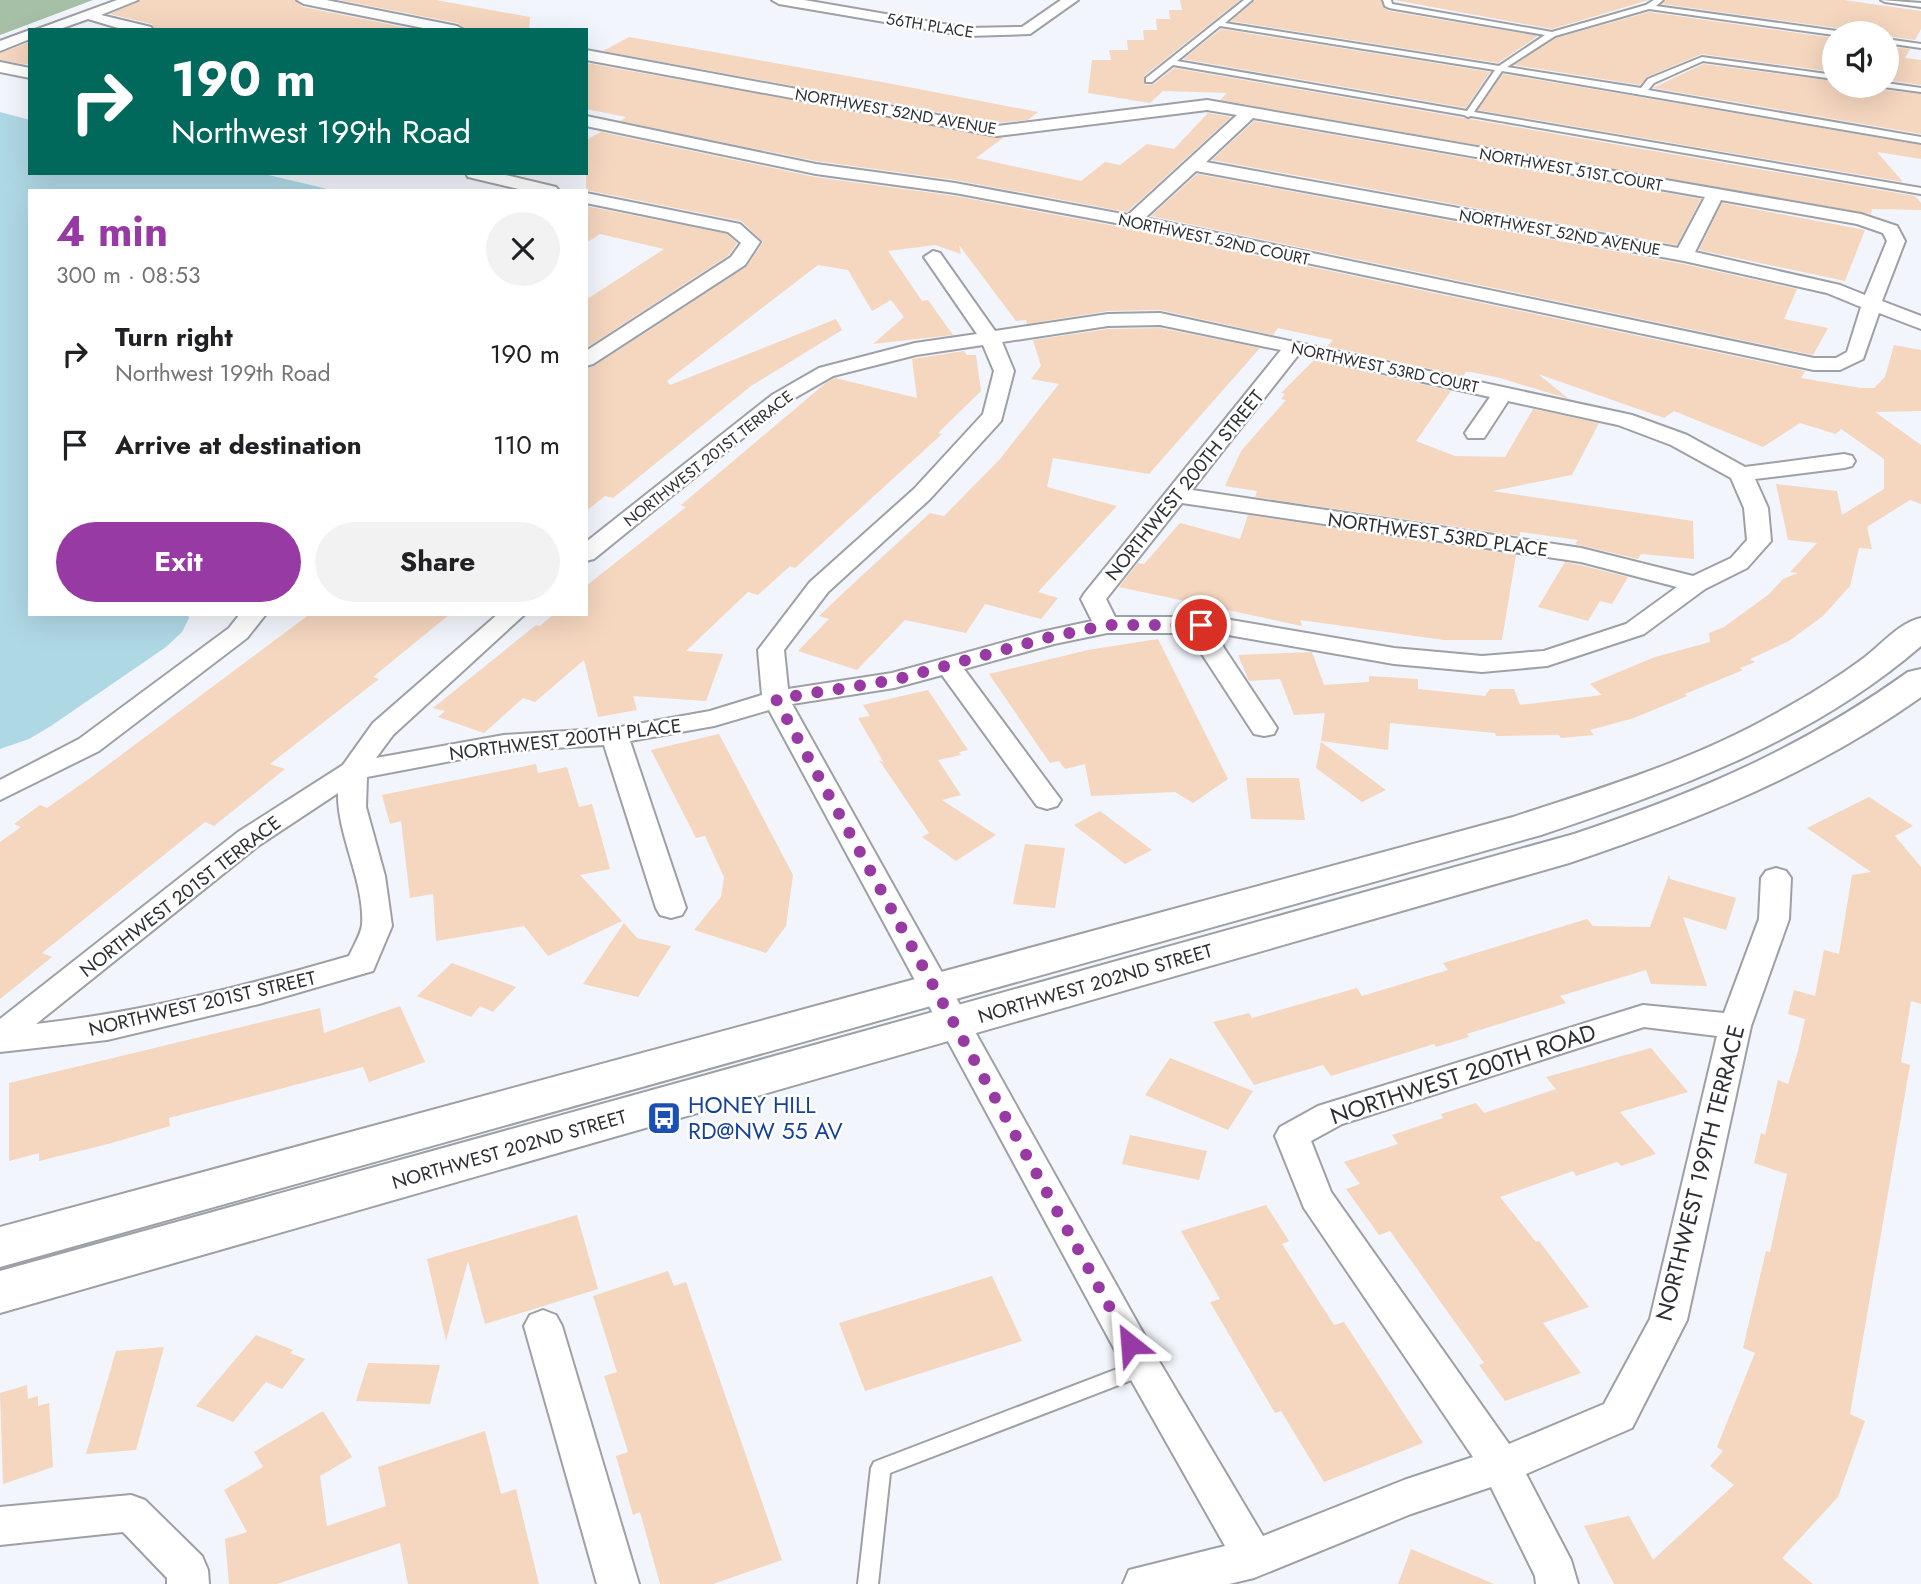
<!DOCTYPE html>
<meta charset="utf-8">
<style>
:root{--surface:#fff;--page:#f2f2f2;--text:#202124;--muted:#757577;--accent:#983aa3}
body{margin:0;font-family:Jost,sans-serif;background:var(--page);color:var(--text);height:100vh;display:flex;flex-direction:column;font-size:26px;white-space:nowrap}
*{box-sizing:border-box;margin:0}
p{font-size:23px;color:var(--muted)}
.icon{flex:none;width:38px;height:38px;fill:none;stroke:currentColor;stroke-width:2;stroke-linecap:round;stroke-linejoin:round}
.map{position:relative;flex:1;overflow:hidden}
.side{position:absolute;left:28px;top:189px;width:560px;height:427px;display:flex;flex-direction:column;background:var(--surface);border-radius:0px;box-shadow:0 7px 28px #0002}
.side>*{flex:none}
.guide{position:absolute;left:28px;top:28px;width:560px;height:147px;border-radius:0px;box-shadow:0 7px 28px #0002;background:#00695c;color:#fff;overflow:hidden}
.fabs{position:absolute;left:1822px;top:21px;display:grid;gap:14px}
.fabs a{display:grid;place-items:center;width:77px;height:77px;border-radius:50%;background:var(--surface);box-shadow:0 7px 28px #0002;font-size:35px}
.pin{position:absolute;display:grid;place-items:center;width:60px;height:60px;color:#fff;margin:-30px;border:4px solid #fff;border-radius:50%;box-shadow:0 2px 7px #0007}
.me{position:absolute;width:77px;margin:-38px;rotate:332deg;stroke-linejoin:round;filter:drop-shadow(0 0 5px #0008)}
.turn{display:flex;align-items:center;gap:24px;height:147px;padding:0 28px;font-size:32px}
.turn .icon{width:91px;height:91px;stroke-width:2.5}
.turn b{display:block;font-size:49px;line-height:60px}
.round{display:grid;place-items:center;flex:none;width:74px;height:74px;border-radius:37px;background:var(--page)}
.summary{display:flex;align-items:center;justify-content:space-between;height:119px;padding:0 28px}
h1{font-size:42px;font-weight:700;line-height:52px;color:var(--accent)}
.primary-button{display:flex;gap:14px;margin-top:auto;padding:14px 28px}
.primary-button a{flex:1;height:80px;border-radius:42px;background:var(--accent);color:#fff;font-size:28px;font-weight:700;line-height:80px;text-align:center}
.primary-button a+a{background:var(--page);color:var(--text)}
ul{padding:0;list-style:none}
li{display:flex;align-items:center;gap:21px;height:91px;padding:0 28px}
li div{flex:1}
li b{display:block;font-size:26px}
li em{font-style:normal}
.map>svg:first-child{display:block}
</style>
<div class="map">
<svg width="1921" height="1584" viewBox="0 0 1921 1584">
<rect width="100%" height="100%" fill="#f2f5fb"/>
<path fill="#a5c0a6" d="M0 0H93L0 35Z"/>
<path fill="#afd8e5" d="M0 112 30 120V173H260L336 191H30V614H188L189 618 182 632 166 647 51 726 29 739 0 749Z"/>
<path fill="#f5d6bf" d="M142 0H295L303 7 418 30H155L152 24 110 14Z
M339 0H436L530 17 529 30H467L458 23Z
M1180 0H1240L1144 76 1146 85 1154 84 1174 68 1915 196 1921 203V210L1872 209 1871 214 1220 100 1227 93 1163 91 1150 103 1088 93 1092 60H1111L1109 50H1128L1127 40H1144L1143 30H1157L1156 19H1170L1169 10H1182Z
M1255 0H1381L1383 7 1389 11 1538 36 1498 63 1231 21Z
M1394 0H1649L1552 29Z
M1666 0H1844L1921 11V29L1915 40 1886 36V33H1840L1837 28 1662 4Z
M1649 12 1834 38V72L1702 54 1647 77 1640 85 1514 65 1556 38Z
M1221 29 1490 72 1466 108 1183 59Z
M629 37 882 82 1038 112 1028 120 997 123 603 51Z
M30 42V65L0 60V53Z
M1886 46 1910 49 1905 58 1921 60V85L1886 80Z
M586 63 1003 138 976 158 1081 181 1105 162 1120 165 1147 144 1174 149 1208 113 1231 117 1127 212 955 180 816 161 620 121 626 117 586 109Z
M1703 64 1834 81V86H1881L1883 90 1921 94V134L1653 88Z
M1503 74 1921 145V159L1877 152 1903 182 1478 110Z
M1254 121 1701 199 1677 245 1212 160Z
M601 132 815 177 955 196 1131 229 1805 371 1801 378 1861 388H1874L1885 377 1894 345 1921 350V411L1875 412 1921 445V504L1910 500 1867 527 1872 549 1859 548 1850 586 1823 616 1789 641 1750 659 1755 662 1740 668 1743 670 1685 694 1687 696 1634 718 1590 730 1594 735 1561 738 1559 735 1496 736 1495 733 1390 723 1388 750 1321 741 1325 713 1294 715 1280 679 1249 681 1238 655 1312 652 1324 685 1369 682V676L1418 679V689L1485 696 1490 689H1514L1520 705 1602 695 1590 684 1655 657 1710 642 1709 633 1724 627 1768 595 1783 579 1798 573 1790 572 1817 543 1788 540 1776 484 1837 491 1842 515 1884 489V459L1841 429 1836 434 1800 423 1763 447 1674 411 1664 418 1538 374 1569 399 1500 378 1471 372H1466L1463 376 1327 346 1333 340 1278 328 1273 335 1160 310 1108 311 1027 324 1026 320 1016 321 959 245 961 254 935 245 888 251 922 301 928 300 953 335 873 344 904 317 891 300 872 311 848 270 818 265 667 381 670 385 836 319 842 330 751 386 613 498 605 496 586 511V368L594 366 746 267 763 242 741 221 586 190V140Z
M1197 174 1683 264 1797 289 1784 319 1828 328 1813 355 1151 216Z
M1722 203 1865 230 1845 281 1699 250Z
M586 206 727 234 737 243 729 255 586 348V300L664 249 600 234 586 243Z
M1160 328 1260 348 1149 474 1053 458 1047 487 1117 506 1038 592 1058 598 1041 619 985 604 966 633 905 620 857 670 798 651 829 619 819 616 841 595 930 513 944 516 1000 459 1059 384 1031 379 1041 366 1033 340 1108 329Z
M964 351 967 355H976L981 391 938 433 942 434 795 568 790 566 758 595 748 592 686 651 723 654 706 701 633 696 637 710 598 717 584 660 535 702 523 698 484 733 438 717 445 711 433 708 536 625 540 626 554 614H586V586L686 507 681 505 827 382 835 378 917 398 912 359Z
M1314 360 1451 391 1416 441 1455 456 1505 457 1533 409 1599 423 1572 475 1492 491 1693 521 1694 559 1641 554 1638 559 1575 544 1578 540 1520 532V536L1255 497 1257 491 1225 486 1241 451 1286 400 1281 399 1285 394 1281 393Z
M1248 515 1516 555 1502 640H1444L1300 620 1302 626 1119 587 1138 563 1144 564 1180 523 1240 539Z
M1565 562 1580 565 1628 577 1612 604 1600 601 1588 621 1538 607Z
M310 614H450L373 677 379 679 270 764 285 769 214 826 205 822 42 953 52 957 0 999V842L21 827 14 824 40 805 47 808 93 776Z
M1158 639 1228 779 1193 803 1175 792 1091 796 1085 764 1065 769 1059 761 1050 763 989 674 1088 650Z
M928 690 968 750 959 752 961 755 938 760 961 795 942 800 996 835 956 861 922 837 929 833 879 760 884 763 858 718 870 716 863 705Z
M719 734 793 875 786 926 766 953 694 930 721 897 724 877 705 836 696 838 651 750Z
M1321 742 1386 790 1362 802 1316 768Z
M536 764 538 773 567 767 579 807 592 804 610 869 580 875 622 921 548 956 524 926 436 941 433 894 410 898 401 821 390 824 382 795Z
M1246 778H1299L1305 820 1251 819Z
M1869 797 1913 826 1895 836 1921 867V1004L1911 1001 1901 1062 1910 1065 1850 1414 1865 1421 1838 1497 1782 1558 1813 1584H1614L1584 1526 1629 1516 1653 1560 1734 1485 1710 1466 1723 1451 1717 1447 1755 1353 1743 1348 1766 1251 1770 1252 1787 1174 1754 1163 1761 1133 1765 1135 1778 1080 1788 1084 1798 1051 1805 1019 1788 1014 1794 990 1815 996 1824 950 1839 954 1852 875 1871 872 1807 828Z
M1100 811 1152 850 1125 864 1074 825Z
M1025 844 1065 848 1055 908 1013 904Z
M1669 875 1670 879 1736 898 1726 930 1683 917 1707 986 1651 984 1646 970 1560 996 1566 1003 1467 1034 1469 1037 1436 1047 1434 1044 1331 1076 1323 1065 1254 1085 1213 1022 1249 1013 1252 1018 1357 988 1362 996 1448 970 1443 963 1587 919 1593 926 1650 927Z
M624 923 637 938 671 946 638 997 583 984Z
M452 963 471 970 516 987 493 1012 480 1006 471 1017 417 996Z
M400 1006 425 1062 369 1082 363 1067 169 1118 170 1126 108 1144 39 1161V1153L9 1161V1083L320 1008 324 1033Z
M1651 1048 1688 1092 1620 1112 1656 1154 1621 1166 1617 1162 1576 1176 1573 1171 1500 1197 1536 1242 1539 1241 1589 1307 1543 1323 1581 1373 1505 1401 1479 1365 1484 1363 1390 1231 1379 1235 1346 1189 1360 1184 1344 1162 1398 1144 1392 1135 1443 1118 1441 1114 1476 1103 1484 1113 1556 1089 1546 1077Z
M1170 1058 1253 1091 1228 1130 1145 1095Z
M1130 1135 1207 1151 1199 1180 1122 1164Z
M1266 1205 1289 1241 1282 1244 1334 1325 1344 1322 1423 1443 1324 1482 1281 1411 1275 1413 1210 1302 1220 1299 1181 1231Z
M577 1215 598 1289 485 1324 468 1261 446 1341 427 1259Z
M668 1271 674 1286 686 1282 782 1560 713 1584H660L640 1512 633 1515 616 1456 628 1452 604 1376 617 1372 593 1296Z
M992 1276 1022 1341 865 1391 839 1323Z
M256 1335 293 1350 290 1353 305 1359 282 1389 266 1382 233 1422 196 1406Z
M164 1347 136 1450 86 1454 116 1351Z
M368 1363 440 1365 430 1404 356 1401Z
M27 1385 28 1399 38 1396V1406L49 1403 53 1467 3 1484 0 1393Z
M323 1411 352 1457 320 1476 327 1526 386 1506 378 1467 485 1431 501 1494 516 1489 539 1584H408L400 1543 277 1584H229L225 1539 247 1532 224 1490 263 1467 254 1452Z
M1411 1549 1494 1584H1398Z"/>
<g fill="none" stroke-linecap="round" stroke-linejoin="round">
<g stroke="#9da0a5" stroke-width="4">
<path id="lane" d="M1244 0H1252L1225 23 1499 66 1545 35 1389 8 1385 6 1383 0H1391L1392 4 1552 32 1646 5 1654 0H1663L1656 6 1837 31 1838 33 1834 35 1649 9 1555 36 1507 67 1641 88 1648 79 1702 57 1834 75V79L1703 61 1654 83 1648 90 1921 137V143L1502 71 1474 112 1921 188V194L1471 116 1468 117 1464 115 1173 65 1152 82H1146V78ZM1220 26 1495 70 1467 111 1177 61Z
M1881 0 1921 3V7L1885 2Z
M1886 39 1921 44V48L1886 43Z
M1886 83 1921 88V92L1883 87 1886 86Z
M1143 1359 1150 1361 1152 1367 1150 1373 890 1473 878 1584H858L871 1468 874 1462Z"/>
</g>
<g stroke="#9da0a5" stroke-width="4">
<path id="street" d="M117 0H138L101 15 151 27 153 30H125L88 19 57 30H35Z
M297 0H326L457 26 464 30H433L304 4Z
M772 0H804L967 28 1022 27 1061 0H1078L1030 34 967 36 779 4Z
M30 30V39L0 51V41Z
M586 50 997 126 1207 100 1861 214 1897 226 1905 241 1882 301 1921 316V329L1879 313 1863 359 1840 370H1814L1132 226 955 193 816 174 586 126V116L816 164 955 183 1128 215 1237 115 1207 110 997 136 586 60ZM1253 118 1705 197 1678 248 1206 162ZM1196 171 1684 261 1827 293 1861 307 1847 352 1836 358H1814L1145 218ZM1721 200 1857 224 1883 233 1887 241 1865 295 1840 285 1695 252Z
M0 62 30 68V78L0 72Z
M466 173H497L556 187 559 191H527L468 177Z
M586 193 740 224 760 242 745 265 593 364 586 366V351L731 257 741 243 728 232 586 203Z
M933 251 940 253 995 331 1108 314 1160 313 1632 415 1687 435 1745 467 1844 454 1852 456 1855 461 1852 466 1844 468 1755 479 1768 508 1771 541 1747 568 1705 589 1644 634 1547 666 1482 672 1394 664 1217 633 1224 648 1277 728 1274 734 1264 736 1254 734 1198 648 1192 633H1107L1054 644 964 669 1061 800 1057 806 1047 809 1037 806 942 675 894 688 792 704 1156 1356 1263 1536 1404 1480 1473 1457 1304 1208 1275 1136 1280 1127 1318 1106 1643 1005 1724 1013 1759 919 1761 878 1766 871 1776 868 1786 871 1791 878 1789 919 1751 1026 1687 1320 1632 1428 1526 1474 1571 1560 1578 1584H1536L1535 1576 1491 1487 1411 1514 1254 1578 1229 1584H1123L1129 1570 1225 1546 1130 1378 769 710 714 726 630 741 686 908 682 915 671 918 660 915 656 908 604 745 504 751 367 777 366 807 385 876 392 926 373 971 259 1004 107 1040 0 1052V1019L238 832 343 765 373 723 498 614H525L393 735 376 758 504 735 615 728 710 711 762 695 758 650 810 582 914 489 983 414 994 371 983 345 916 355 833 376 786 403 594 559 586 561V542L772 395 819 368 915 343 977 334 924 257ZM1160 325 1281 350 1084 594 1081 599 1092 621 1041 632 892 673 788 689 784 650 828 592 930 499 1001 421 1014 371 1002 342 1108 326ZM1299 354 1490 397 1465 433 1468 438H1484L1508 401 1618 425 1671 445 1731 478 1744 508 1747 540 1731 558 1693 576 1581 548 1192 490ZM1182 503 1581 562 1677 587 1626 624 1544 651 1482 656 1394 648 1213 617H1115L1106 599ZM338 793C337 835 365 882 362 925 361 934 353 947 349 956 246 986 143 1012 36 1024L258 846ZM1644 1027 1717 1036 1650 1319 1604 1404 1509 1444 1331 1192 1311 1141 1342 1124Z
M240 614H266L247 638 99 751 0 800V780L79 739 229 628Z
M543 1310 556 1315 562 1326 639 1584H597L524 1326 530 1315Z
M131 1495 145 1500 202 1556 208 1570 209 1584H167V1578L123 1532 0 1545V1507Z"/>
</g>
<g stroke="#9da0a5" stroke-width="4">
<path id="primary" d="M1921 618V646C1811 741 1677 789 1541 835L0 1267V1227L1513 817C1602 788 1694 760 1775 714 1806 697 1837 678 1865 657 1883 643 1899 623 1921 618Z
M1921 669V697C1813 774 1694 821 1569 863L0 1313V1271L1574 834C1699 792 1800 749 1908 672Z"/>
</g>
<use href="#lane" fill="#fff" fill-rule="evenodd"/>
<use href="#street" fill="#fff" fill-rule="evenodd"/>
<use href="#primary" fill="#fff" fill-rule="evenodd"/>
</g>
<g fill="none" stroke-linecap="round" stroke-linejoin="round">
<path stroke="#983aa3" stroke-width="12" stroke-dasharray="0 21.6" d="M1130 1344 776 699 894 680 1050 637 1107 625H1201"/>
</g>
<defs>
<g id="bus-square" transform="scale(1.75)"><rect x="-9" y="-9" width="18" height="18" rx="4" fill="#1a4fb4" stroke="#fff"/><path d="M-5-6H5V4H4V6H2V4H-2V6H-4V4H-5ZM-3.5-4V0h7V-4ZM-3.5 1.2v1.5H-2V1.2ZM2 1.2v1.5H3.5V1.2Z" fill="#fff"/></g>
</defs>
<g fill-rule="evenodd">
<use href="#bus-square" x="664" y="1118"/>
</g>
<g text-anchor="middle" stroke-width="5" stroke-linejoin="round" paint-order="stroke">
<g font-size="16" fill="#2e2f32" stroke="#fff">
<text transform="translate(930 25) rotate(9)" y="6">56TH PLACE</text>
<text transform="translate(896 111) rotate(10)" y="6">NORTHWEST 52ND AVENUE</text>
<text transform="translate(1571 169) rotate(10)" y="6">NORTHWEST 51ST COURT</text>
<text transform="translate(1560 232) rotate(10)" y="6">NORTHWEST 52ND AVENUE</text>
<text transform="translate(1214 239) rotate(12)" y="6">NORTHWEST 52ND COURT</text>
<text transform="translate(1385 367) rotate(12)" y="6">NORTHWEST 53RD COURT</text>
<text transform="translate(708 458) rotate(-38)" y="6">NORTHWEST 201ST TERRACE</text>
</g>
<g font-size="19" fill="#2e2f32" stroke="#fff">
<text transform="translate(1184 485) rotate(-51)" y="7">NORTHWEST 200TH STREET</text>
<text transform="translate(1438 534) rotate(8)" y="7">NORTHWEST 53RD PLACE</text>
<text transform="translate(565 739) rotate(-7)" y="7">NORTHWEST 200TH PLACE</text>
<text transform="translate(180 896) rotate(-38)" y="7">NORTHWEST 201ST TERRACE</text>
<text transform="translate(1095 983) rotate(-16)" y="7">NORTHWEST 202ND STREET</text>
<text transform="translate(202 1003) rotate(-13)" y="7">NORTHWEST 201ST STREET</text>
<text transform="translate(509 1149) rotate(-16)" y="7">NORTHWEST 202ND STREET</text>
</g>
<g font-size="23" fill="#2e2f32" stroke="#fff">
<text transform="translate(1463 1074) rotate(-18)" y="8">NORTHWEST 200TH ROAD</text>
<text transform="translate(1700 1173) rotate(-76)" y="8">NORTHWEST 199TH TERRACE</text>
</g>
<g font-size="23" fill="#164399" stroke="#fff" text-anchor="start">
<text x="688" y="1113">HONEY HILL<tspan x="688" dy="26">RD@NW 55 AV</tspan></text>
</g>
</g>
</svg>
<div class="fabs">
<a><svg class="icon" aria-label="sound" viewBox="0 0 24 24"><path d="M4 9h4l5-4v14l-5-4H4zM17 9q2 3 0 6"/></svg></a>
</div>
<div class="pin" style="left:1201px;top:625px;background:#d93025"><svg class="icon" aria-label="arrive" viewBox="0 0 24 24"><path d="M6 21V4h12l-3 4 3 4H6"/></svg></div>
<svg class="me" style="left:1130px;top:1344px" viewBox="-20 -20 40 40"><path d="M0-17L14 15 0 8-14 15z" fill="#983aa3" stroke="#fff" stroke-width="4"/></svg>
<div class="guide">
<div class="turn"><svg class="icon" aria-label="right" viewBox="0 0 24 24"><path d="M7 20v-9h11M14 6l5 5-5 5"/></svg><div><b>190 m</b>Northwest 199th Road</div></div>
</div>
<section class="side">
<div class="summary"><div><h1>4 min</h1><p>300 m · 08:53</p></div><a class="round"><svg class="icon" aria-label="close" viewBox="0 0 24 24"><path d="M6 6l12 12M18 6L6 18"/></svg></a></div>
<ul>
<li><svg class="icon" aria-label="right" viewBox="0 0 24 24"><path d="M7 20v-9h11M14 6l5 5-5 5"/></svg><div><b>Turn right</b><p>Northwest 199th Road</p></div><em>190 m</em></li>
<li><svg class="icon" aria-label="arrive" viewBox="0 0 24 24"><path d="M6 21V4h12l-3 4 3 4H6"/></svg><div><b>Arrive at destination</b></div><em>110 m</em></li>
</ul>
<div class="primary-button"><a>Exit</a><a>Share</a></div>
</section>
</div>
